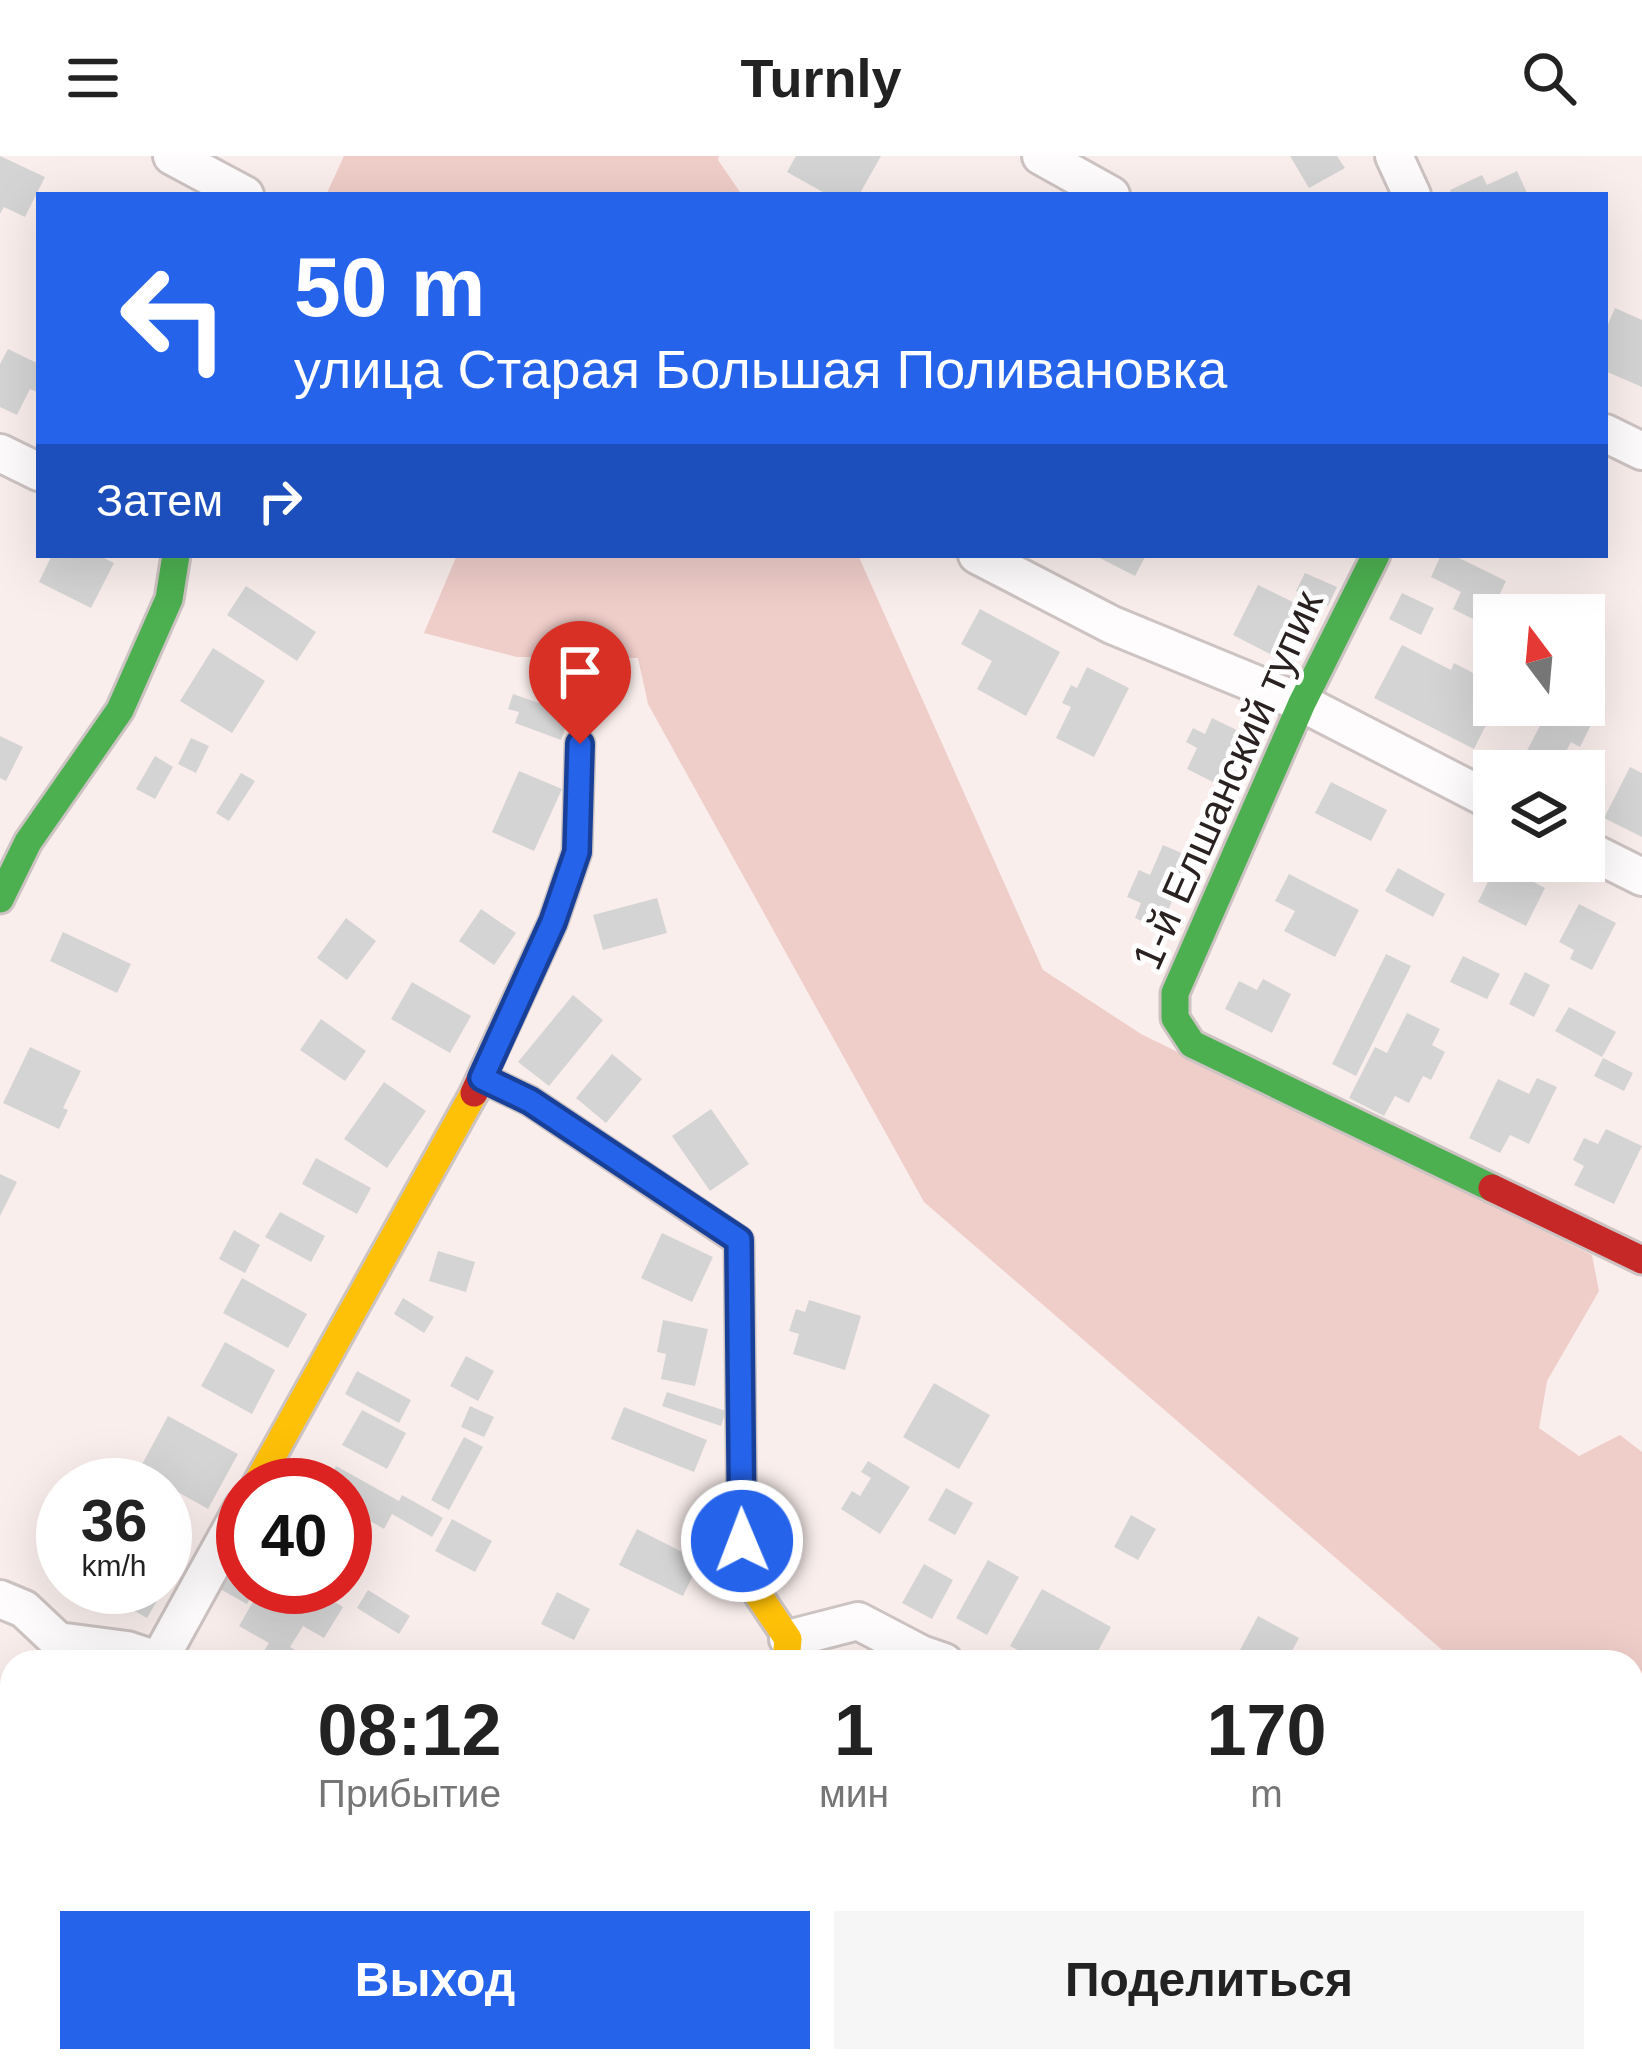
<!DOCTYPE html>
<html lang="ru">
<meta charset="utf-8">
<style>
:root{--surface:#fff;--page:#f6f6f6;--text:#222;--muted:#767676;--accent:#2563eb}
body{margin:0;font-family:Helvetica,sans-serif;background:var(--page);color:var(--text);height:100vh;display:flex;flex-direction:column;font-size:45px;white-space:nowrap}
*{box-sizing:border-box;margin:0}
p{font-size:39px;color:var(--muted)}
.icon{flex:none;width:66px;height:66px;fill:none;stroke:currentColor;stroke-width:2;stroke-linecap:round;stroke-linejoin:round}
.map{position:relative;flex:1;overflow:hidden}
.side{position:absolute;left:0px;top:1494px;width:1644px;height:423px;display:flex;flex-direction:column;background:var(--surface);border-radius:36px 36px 0 0;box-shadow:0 12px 48px #0002}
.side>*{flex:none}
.top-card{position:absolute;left:36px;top:36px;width:1572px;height:366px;border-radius:0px;box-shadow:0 12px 48px #0002;background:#2563eb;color:#fff;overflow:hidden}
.needle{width:78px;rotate:344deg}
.buttons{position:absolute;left:1473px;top:438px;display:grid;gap:24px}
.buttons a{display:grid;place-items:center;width:132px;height:132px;border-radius:0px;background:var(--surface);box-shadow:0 12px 48px #0002;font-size:60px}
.speed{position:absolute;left:36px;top:1302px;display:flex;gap:24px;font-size:60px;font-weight:700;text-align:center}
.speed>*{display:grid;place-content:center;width:156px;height:156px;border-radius:50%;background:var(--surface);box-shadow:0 12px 48px #0002;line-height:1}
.speed small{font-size:30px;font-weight:400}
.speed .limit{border:18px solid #d22;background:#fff;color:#111}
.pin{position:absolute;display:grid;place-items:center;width:102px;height:102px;color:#fff;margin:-123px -51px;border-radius:50% 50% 50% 0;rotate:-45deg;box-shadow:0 0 12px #0007}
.pin .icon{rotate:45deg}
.me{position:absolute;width:132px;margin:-66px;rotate:359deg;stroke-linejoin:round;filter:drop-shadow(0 0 9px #0008)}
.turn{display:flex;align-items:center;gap:42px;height:252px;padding:0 60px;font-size:54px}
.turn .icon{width:156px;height:156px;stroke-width:2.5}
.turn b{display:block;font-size:84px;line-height:102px}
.then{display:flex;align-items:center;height:114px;padding:0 60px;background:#0003;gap:24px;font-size:45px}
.eta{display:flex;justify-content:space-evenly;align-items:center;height:204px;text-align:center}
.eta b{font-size:72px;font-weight:600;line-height:84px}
.button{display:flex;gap:24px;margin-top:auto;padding:24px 60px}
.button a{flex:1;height:138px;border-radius:0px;background:var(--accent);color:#fff;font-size:48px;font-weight:600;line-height:138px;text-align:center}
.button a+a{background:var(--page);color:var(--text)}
header{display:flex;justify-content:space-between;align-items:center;height:156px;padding:0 60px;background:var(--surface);font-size:54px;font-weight:600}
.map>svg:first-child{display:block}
</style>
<header><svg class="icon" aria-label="menu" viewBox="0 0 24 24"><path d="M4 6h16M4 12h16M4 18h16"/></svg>Turnly<svg class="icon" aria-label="search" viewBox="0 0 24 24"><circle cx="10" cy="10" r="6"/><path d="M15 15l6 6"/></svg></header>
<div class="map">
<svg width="1642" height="1915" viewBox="0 0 1642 1915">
<rect width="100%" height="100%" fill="#f9eeec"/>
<path fill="#efcdc9" d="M344 0H719L718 4 742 39H326Z
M457 399H858L1043 814 1141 878 1592 1099 1599 1135 1547 1225 1539 1272 1579 1300 1620 1279 1642 1296V1657L1632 1649V1506H1456L924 1046 648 548 638 502 517 501 424 477Z"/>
<path fill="#d5d4d5" d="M0 0 45 21 25 61 4 51 0 58Z
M796 0H881L859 39H828L787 16Z
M1290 0H1337L1345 12 1309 32Z
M1517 15 1528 39H1452L1450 34 1482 19 1487 29Z
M1615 152 1642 164V231L1605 215V175Z
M8 193 39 208V232L37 236 30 233 17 259 0 251V208Z
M52 399H98L114 407 91 452 39 426Z
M1094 399H1146L1135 420Z
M1441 399H1453L1506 425 1485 469 1453 453 1461 436 1431 421Z
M1305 417 1337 431 1328 450 1296 435Z
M1258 429 1305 452 1280 503 1233 479Z
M246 430 316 476 297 505 227 459Z
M1402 437 1434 452 1421 479 1389 463Z
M980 453 1060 496 1026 560 977 533 992 505 961 488Z
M1402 489 1451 514 1454 507 1494 528V549H1496L1474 593 1374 542Z
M213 492 265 525 232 577 180 545Z
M1087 511 1129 532 1094 601 1056 582 1071 551 1062 547 1071 529 1077 532Z
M513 538 570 558 561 584 515 567 519 556 508 553Z
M1538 549H1555L1592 567 1580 591 1571 586 1556 615H1543L1522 604 1544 562 1534 557Z
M1212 562 1245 578 1219 629 1187 613 1197 592 1186 586 1193 572 1205 578Z
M0 580 23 591 6 625 0 622Z
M191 582 209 590 196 617 178 608Z
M155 600 173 611 155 643 136 633Z
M1630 611 1642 617V681L1604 662Z
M519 615 562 633 534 695 492 676Z
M241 617 255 625 229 665 216 657Z
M1331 626 1387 654 1371 685 1315 657Z
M1163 689 1191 701 1160 773 1135 762 1141 747 1127 741 1139 714 1150 719Z
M1497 707 1545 732 1526 770 1478 746Z
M1398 712 1445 738 1433 761 1385 735Z
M1289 718 1359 754 1335 801 1284 775 1295 755 1275 745Z
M657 742 667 777 603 794 593 759Z
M1579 748 1616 767 1592 814 1570 803 1574 794 1559 786Z
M481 753 516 777 494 809 459 785Z
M346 762 376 785 347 824 317 802Z
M63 776 131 808 117 837 50 805Z
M1386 798 1411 810 1356 920 1332 908Z
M1463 800 1500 818 1487 843 1450 826Z
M1525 816 1550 829 1534 861 1509 848Z
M1263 823 1291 838 1272 877 1225 853 1239 825 1257 834Z
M412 826 471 860 450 897 391 863Z
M573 839 603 864 549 930 518 906Z
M1569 851 1616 876 1602 901 1555 875Z
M1407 857 1440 873 1432 889 1445 896 1431 924 1423 920 1409 947 1395 940 1384 960 1349 942 1375 891 1387 897Z
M321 863 366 895 345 925 300 894Z
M30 891 81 915 63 952 68 954 59 973 3 947Z
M612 898 642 923 606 967 576 942Z
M1603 902 1633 917 1624 935 1594 920Z
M1537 922 1557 931 1529 988 1510 979 1500 997 1469 982 1498 923 1529 938Z
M384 926 426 955 387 1012 344 983Z
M711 953 749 1008 710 1035 672 980Z
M1606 973 1642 990 1614 1048 1574 1029 1584 1010 1573 1004 1584 982 1598 988Z
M316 1002 371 1032 357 1058 302 1028Z
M0 1018 17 1026 0 1060Z
M280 1056 325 1080 311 1106 265 1081Z
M234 1074 260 1089 245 1117 219 1103Z
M662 1077 713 1101 692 1146 641 1122Z
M438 1095 475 1106 466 1136 429 1125Z
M242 1122 307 1158 288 1192 223 1157Z
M403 1142 434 1161 424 1177 394 1158Z
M809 1144 861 1160 845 1214 793 1198 799 1178 789 1175 796 1153 805 1156Z
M663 1164 708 1173 695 1230 661 1223 666 1198 657 1196Z
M225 1186 275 1214 252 1258 201 1230Z
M466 1200 494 1215 478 1245 450 1230Z
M357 1215 411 1244 399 1267 345 1238Z
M934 1227 990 1259 959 1313 903 1281Z
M667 1236 726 1255 721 1270 662 1250Z
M470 1250 494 1261 484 1281 461 1271Z
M624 1251 707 1284 694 1316 611 1283Z
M362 1254 406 1277 387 1313 342 1289Z
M168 1260 238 1298 208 1353 139 1314Z
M464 1281 483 1291 449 1354 431 1344Z
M868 1305 910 1331 880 1378 841 1353 852 1335 860 1340 871 1322 861 1316Z
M336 1310 399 1345 402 1339 443 1362 432 1381 392 1358 384 1373 363 1361 345 1394V1329H325Z
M946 1332 973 1347 955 1379 928 1364Z
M1131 1359 1156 1373 1138 1404 1114 1391Z
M452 1363 492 1385 475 1416 435 1395Z
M637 1373 700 1405 683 1440 619 1409Z
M988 1404 1019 1421 987 1479 956 1462Z
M924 1408 953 1424 932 1463 902 1447Z
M234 1409 243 1414V1431H257L247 1448 220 1433Z
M92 1431H165L147 1462Z
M289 1431H309L343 1451 324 1482 303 1470 290 1491 305 1500 302 1506H273L261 1499 269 1487 239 1470 261 1432 281 1444Z
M1042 1433 1111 1471 1092 1506H1040L1010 1490Z
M368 1434 410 1460 399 1478 357 1452Z
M557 1436 590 1453 574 1484 541 1468Z
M1258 1460 1299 1482 1286 1506H1262L1240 1494Z
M0 1873 12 1879V1905H41L36 1915H0Z
M138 1905H192L186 1915H132Z
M822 1905H881L882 1915H823Z
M1580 1905H1620L1637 1915H1574Z"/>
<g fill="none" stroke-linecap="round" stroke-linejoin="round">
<g stroke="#ccc3c2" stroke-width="42">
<path id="street" d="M172 0 245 39
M1041 0 1111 39
M1394 0 1412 39
M1605 277 1642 295
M0 297 39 316
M977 399 1112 469 1302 547 1494 646
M1584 692 1642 721
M0 1443 24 1453 58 1485 127 1494 163 1506
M788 1483 858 1465 921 1498 944 1506
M159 1504 243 1352
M0 1616 12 1592
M732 1905 733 1915
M217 1915 222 1905"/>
</g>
<g stroke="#ccc3c2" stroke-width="33">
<path id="fast" d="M1376 399 1302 547 1175 837V862L1192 888 1492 1032
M0 743 28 686 120 554 169 443 176 399"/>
</g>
<g stroke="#ccc3c2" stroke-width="33">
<path id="slow" d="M482 922 530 945 739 1085 742 1385 759 1440 788 1483 786 1506
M256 1329 474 937"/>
</g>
<g stroke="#ccc3c2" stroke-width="33">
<path id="jam" d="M474 937 553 766 577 696 580 588
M1492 1032 1642 1104"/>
</g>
<path stroke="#d2cecd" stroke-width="6" stroke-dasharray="3 9" stroke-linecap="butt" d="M1378 1905 1382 1915"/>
<use href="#street" stroke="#fefcfc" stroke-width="36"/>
<use href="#fast" stroke="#4caf50" stroke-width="27"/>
<use href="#slow" stroke="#ffc107" stroke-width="27"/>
<use href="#jam" stroke="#c62828" stroke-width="27"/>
</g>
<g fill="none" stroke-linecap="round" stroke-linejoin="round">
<g stroke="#184099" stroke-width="30">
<path id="route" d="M580 588 577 696 553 766 482 922 530 945 739 1084 742 1385"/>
</g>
<use href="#route" stroke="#2563eb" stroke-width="21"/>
</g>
<g text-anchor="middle" stroke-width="10" stroke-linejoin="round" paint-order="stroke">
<g font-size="42" fill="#292221" stroke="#fff">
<text transform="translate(1227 624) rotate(-66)" y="15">1-й Елшанский тупик</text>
</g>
</g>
</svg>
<div class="buttons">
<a><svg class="needle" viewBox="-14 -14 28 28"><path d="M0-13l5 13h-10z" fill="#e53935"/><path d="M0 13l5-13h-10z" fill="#767676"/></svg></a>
<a><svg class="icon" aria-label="layers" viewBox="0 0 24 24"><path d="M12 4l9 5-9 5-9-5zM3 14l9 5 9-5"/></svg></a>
</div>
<div class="speed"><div>36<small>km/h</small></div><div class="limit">40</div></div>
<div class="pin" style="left:580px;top:588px;background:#d93025"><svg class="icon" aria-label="arrive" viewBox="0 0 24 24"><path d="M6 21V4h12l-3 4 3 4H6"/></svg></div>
<svg class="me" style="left:742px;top:1385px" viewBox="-20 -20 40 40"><circle r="17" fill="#2563eb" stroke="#fff" stroke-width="3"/><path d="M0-11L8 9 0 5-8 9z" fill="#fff"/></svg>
<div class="top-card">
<div class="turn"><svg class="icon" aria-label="left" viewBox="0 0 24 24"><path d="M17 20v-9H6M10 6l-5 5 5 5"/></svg><div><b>50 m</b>улица Старая Большая Поливановка</div></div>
<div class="then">Затем<svg class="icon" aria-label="right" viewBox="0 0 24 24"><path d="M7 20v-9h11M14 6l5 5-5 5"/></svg></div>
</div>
<section class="side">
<div class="eta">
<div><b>08:12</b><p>Прибытие</p></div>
<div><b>1</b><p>мин</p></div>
<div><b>170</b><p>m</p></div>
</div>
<div class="button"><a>Выход</a><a>Поделиться</a></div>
</section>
</div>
